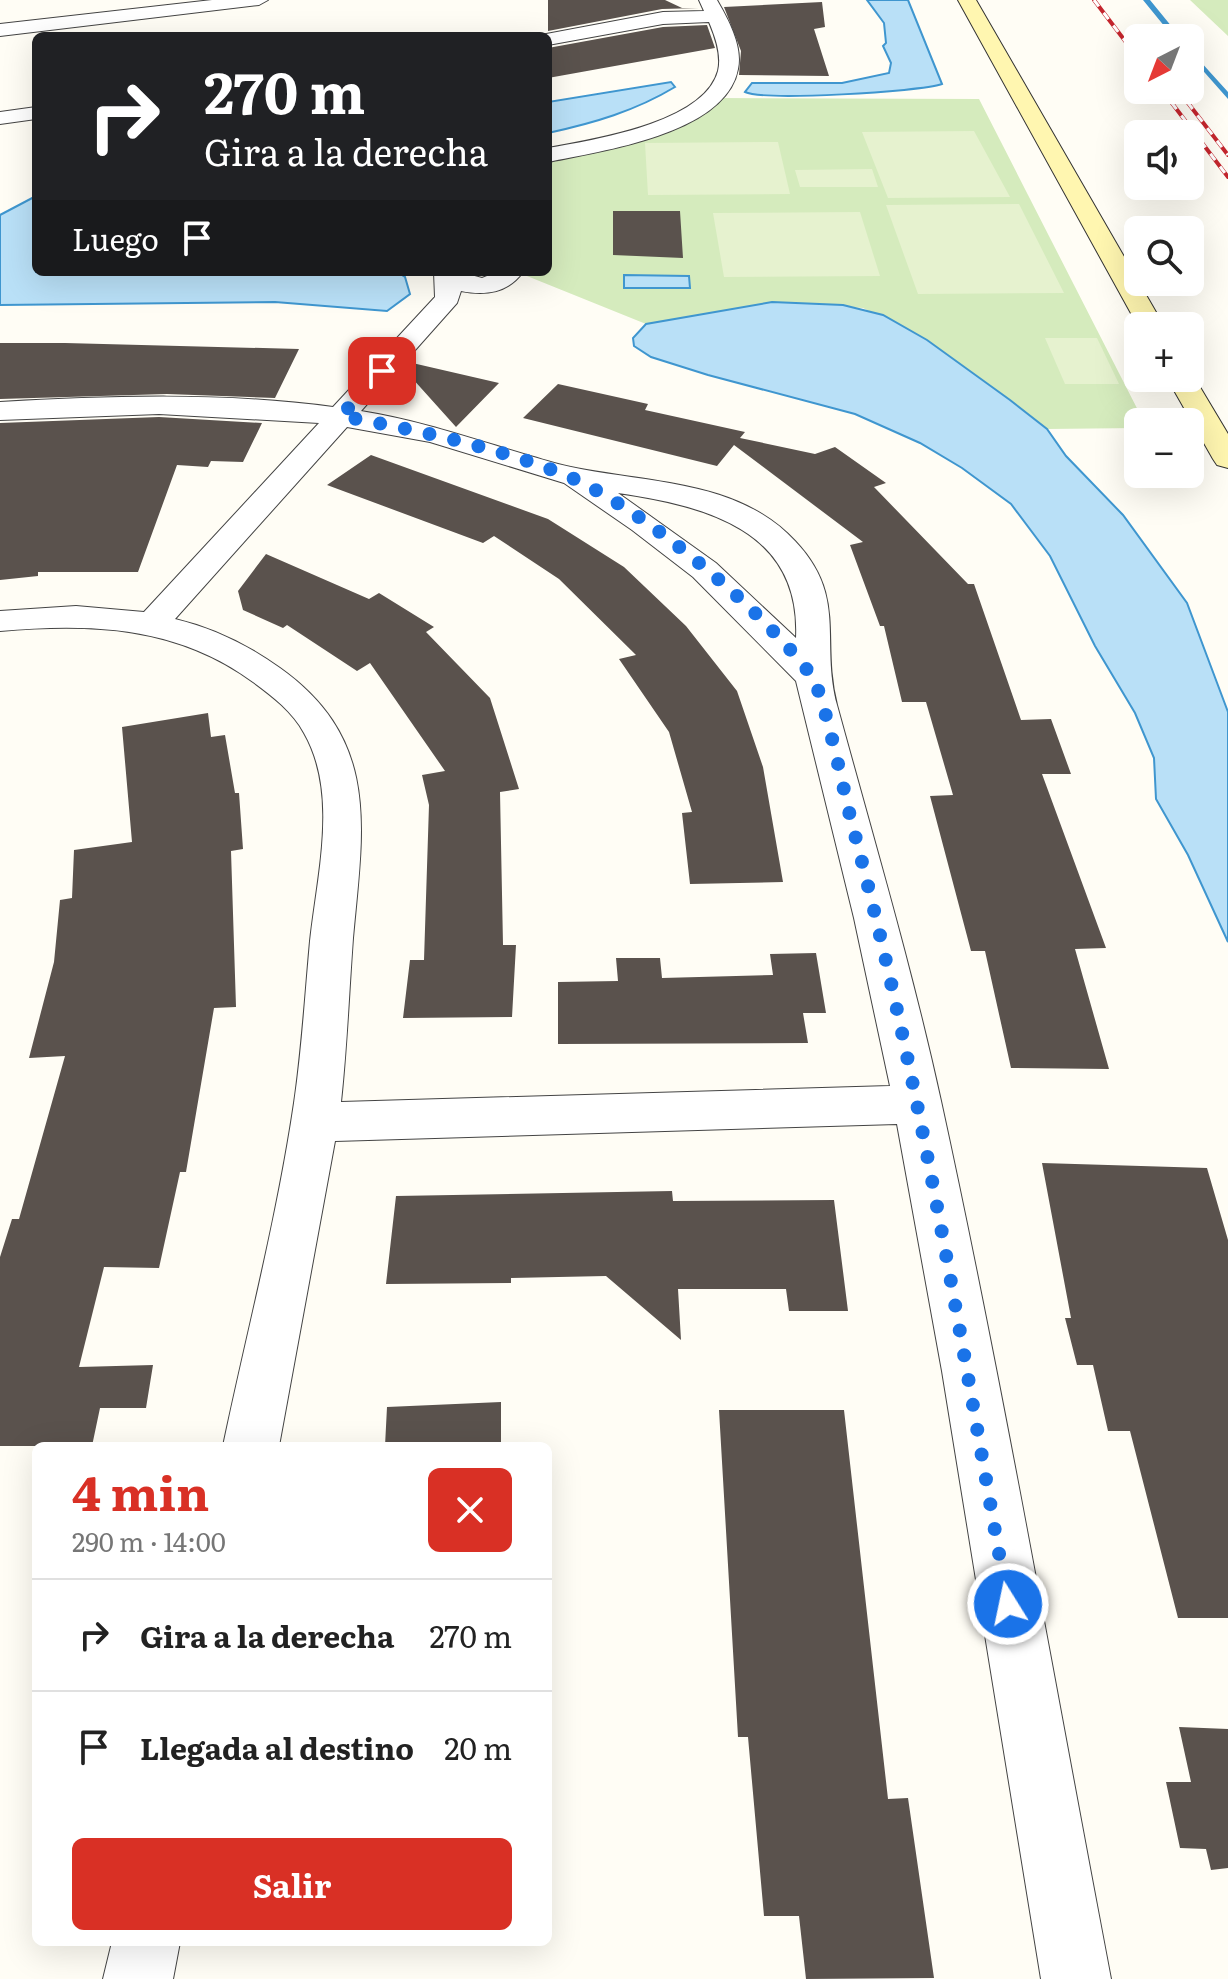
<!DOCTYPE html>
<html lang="es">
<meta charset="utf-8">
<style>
:root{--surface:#fff;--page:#f6f6f6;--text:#222;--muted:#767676;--line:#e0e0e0;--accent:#d93025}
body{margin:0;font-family:Literata,serif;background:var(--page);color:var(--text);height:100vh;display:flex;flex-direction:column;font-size:30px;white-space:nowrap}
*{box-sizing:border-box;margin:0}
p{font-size:26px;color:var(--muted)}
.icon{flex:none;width:44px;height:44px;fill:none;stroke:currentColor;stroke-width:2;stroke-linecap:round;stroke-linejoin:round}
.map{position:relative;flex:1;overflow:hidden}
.sheet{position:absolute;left:32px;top:1442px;width:520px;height:504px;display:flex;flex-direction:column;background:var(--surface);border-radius:12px;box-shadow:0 8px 32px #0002}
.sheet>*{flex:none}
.hud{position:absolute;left:32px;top:32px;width:520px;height:244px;border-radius:12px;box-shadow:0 8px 32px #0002;background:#202124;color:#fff;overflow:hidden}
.needle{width:52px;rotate:222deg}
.tools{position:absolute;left:1124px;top:24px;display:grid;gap:16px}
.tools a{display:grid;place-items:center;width:80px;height:80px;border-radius:12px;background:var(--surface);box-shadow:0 8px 32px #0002;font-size:40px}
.pin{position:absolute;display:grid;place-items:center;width:68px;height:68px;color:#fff;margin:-34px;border-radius:16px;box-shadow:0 4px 12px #0006}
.me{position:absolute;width:88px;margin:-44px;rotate:350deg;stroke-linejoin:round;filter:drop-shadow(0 0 6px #0008)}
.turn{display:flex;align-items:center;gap:28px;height:168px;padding:0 40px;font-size:36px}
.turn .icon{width:104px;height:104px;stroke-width:2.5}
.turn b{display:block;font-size:56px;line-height:68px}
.then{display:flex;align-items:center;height:76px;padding:0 40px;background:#0003;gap:16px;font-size:30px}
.round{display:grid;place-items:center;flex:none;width:84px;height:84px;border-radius:12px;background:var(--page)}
.summary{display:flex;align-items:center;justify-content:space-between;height:136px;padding:0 40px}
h1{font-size:48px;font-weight:700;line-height:60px;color:var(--accent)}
.button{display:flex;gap:16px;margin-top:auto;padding:16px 40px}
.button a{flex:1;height:92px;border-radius:12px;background:var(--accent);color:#fff;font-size:32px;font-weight:700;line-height:92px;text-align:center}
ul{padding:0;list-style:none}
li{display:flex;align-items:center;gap:24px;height:112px;padding:0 40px;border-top:2px solid var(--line)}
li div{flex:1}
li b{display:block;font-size:30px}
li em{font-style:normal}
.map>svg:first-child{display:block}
</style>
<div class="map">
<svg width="1228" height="1979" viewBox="0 0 1228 1979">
<rect width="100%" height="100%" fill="#fffdf5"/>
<path fill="#d5ebbd" d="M1190 0H1228V36Z
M720 98 979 99 1144 422H1138V428L1047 429 927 340 863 308 772 302 646 324 522 274 548 272V161L611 145Z"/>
<path fill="#e6f2cf" d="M974 131 1010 197 888 198 862 132Z
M778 142 790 194 648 195 645 143Z
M872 169 878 187H800L795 170Z
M1019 204 1064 293 918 294 886 205Z
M860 212 880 276 724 277 713 213Z
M1045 338H1097L1119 384H1065Z"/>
<path fill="#b9e0f7" stroke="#3f96cf" stroke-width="2" d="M867 0H908L942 84C919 92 764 101 745 92L752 83H842L889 73 891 63 883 46 886 43 884 23Z
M671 82 675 87C635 111 594 123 548 133V102Z
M36 196V272H397L405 277 410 294 387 311 275 302 0 305V215Z
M624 275 689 276 690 288H624Z
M772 302 843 305 883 315 927 340 1010 400 1047 429 1066 456 1123 515 1187 603 1228 712V942L1188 855 1156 799 1154 758 1135 713 1095 646 1050 556 1011 504 962 468 920 443 855 414 708 375 651 357 634 346 633 338 646 324Z"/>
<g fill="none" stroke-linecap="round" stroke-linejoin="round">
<path fill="#3f96cf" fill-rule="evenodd" d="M1143 0H1150L1181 38H1174Z
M1190 50 1228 92V99L1190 56Z"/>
</g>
<path fill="#5a524d" d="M548 0H665L682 8H699L662 9 548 31Z
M822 2 825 27 814 29 829 76 739 75 741 51 724 7Z
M707 25 715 48 548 78V48L663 27Z
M613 211H680L683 258 613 255Z
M0 343H65L299 349 275 398 167 394 0 399Z
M408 362 499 383 456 427 403 368Z
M558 384 648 404 645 410 745 432 740 438 815 454 835 447 886 483 874 487 968 584H974L1021 720 1051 719 1071 774H1042L1106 948 1075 949 1109 1069 1011 1068 985 951H971L930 796 953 795 926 702H902L884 626H880L850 545 863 542 734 445 717 466 523 418Z
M159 417 262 423 243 462 211 461 208 467 177 465 138 572H38V576L0 580V423Z
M371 455 548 519 624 567 686 626 737 691 763 767 783 882 690 884 682 813 692 812 669 732 619 659 636 655 559 579 494 536 483 543 327 485Z
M266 554 369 599 379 593 434 627 426 632 490 698 519 789 500 792 503 945H516L512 1017 403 1018 410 960H424L429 805 422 775 445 771 370 663 357 671 287 625 283 628 243 610 238 591Z
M208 713 211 737 225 735 235 793H239L243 849 231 851 236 1007 214 1008 186 1172H180L159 1268 104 1267 79 1367 153 1365 146 1408H100L92 1446H0V1257L12 1219H19L65 1056 29 1058 54 962 60 900 72 898 74 850 132 842 122 727Z
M816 953 826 1013H803L808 1043 558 1044V982L618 981 616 958H660L662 978 773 975 770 954Z
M1042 1163 1207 1168 1228 1240V1618H1178L1130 1431H1108L1093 1365H1077L1065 1318H1071Z
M672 1191 673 1201 834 1200 848 1311H789L786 1289H678L681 1340 606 1276 511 1278V1283L386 1284 396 1196Z
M501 1402V1446H385L387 1407Z
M719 1410H844L888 1799 908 1798 934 1978 806 1979 799 1916H764L748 1737H738Z
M1179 1727 1228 1729V1868L1211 1870 1206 1849 1180 1848 1166 1782H1191Z"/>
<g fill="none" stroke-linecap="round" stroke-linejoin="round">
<g stroke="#444" stroke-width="2">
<path id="minor" d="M212 0H268L259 5 0 36V24Z
M699 0H717C728 19 743 46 738 69 726 134 601 151 548 162V148C593 140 704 123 718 71 722 55 715 36 709 22L663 24 548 45V36L541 35 663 12 704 11Z
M36 107V119L0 124V112Z
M434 272H460L482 278 497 272H523C508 293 485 296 461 291L457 303 361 411C430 422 492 446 558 464 637 484 735 476 795 541 848 597 820 640 837 705 873 837 912 968 941 1101 1004 1390 1055 1686 1111 1979H1041L942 1371 897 1124 335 1141 279 1446H223C247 1332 277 1218 294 1103 302 1049 305 995 310 941 317 875 339 794 304 733 293 712 272 696 253 682 177 626 91 623 0 631V611L76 606 144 612 319 423 159 414 0 420V402C111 396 223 392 333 407L435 297ZM347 427 430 442 564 483 632 530 693 577 796 681 854 918 890 1086 341 1102C347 1047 349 992 353 938 363 828 381 740 280 668 248 645 213 628 175 619ZM618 493C706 506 801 530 796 638L716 563Z
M112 1942H180L173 1979H103Z"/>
</g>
<g stroke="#333" stroke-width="2">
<path id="secondary" d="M958 0H976L1164 326H1138Z
M1191 372 1228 434V468L1217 465 1213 459 1167 378H1190Z"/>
</g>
<use href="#minor" fill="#fff" fill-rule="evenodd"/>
<use href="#secondary" fill="#fff6b0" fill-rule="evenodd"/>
<g stroke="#c4262e" stroke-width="4">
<path id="rail" d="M1094 0 1138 58
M1162 90 1228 177
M1178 90 1228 155"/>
</g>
<use href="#rail" stroke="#fff" stroke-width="3" stroke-dasharray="8" stroke-linecap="butt"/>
</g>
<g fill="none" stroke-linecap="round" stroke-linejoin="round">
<path stroke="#1a73e8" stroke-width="14" stroke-dasharray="0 25.2" d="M382 371 341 416C415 430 489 445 560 473 636 502 762 609 811 675 824 693 844 792 851 820 920 1078 961 1342 1008 1604"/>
</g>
</svg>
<div class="tools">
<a><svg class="needle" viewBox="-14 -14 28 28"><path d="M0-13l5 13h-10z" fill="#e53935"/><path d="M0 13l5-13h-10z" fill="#767676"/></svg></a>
<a><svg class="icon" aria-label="sound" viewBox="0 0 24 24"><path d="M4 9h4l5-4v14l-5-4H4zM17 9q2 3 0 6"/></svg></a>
<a><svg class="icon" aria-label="search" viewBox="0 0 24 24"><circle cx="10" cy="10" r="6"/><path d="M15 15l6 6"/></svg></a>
<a>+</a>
<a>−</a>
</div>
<div class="pin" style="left:382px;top:371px;background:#d93025"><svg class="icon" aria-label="arrive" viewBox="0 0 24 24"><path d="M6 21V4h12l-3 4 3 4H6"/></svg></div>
<svg class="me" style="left:1008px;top:1604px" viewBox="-20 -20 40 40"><circle r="17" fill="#1a73e8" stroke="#fff" stroke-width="3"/><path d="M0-11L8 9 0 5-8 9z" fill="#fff"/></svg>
<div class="hud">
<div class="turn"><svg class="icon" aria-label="right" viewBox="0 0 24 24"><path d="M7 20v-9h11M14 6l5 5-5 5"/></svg><div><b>270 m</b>Gira a la derecha</div></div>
<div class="then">Luego<svg class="icon" aria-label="arrive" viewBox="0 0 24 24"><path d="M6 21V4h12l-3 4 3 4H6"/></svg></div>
</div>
<section class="sheet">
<div class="summary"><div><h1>4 min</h1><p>290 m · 14:00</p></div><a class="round" style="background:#d93025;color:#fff"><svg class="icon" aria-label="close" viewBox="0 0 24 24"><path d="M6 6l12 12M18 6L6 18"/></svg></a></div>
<ul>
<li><svg class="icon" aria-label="right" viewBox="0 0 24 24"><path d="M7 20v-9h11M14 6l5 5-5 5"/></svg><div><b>Gira a la derecha</b></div><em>270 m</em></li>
<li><svg class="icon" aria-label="arrive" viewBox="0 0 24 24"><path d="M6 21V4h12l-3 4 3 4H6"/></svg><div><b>Llegada al destino</b></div><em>20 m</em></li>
</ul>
<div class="button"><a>Salir</a></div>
</section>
</div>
